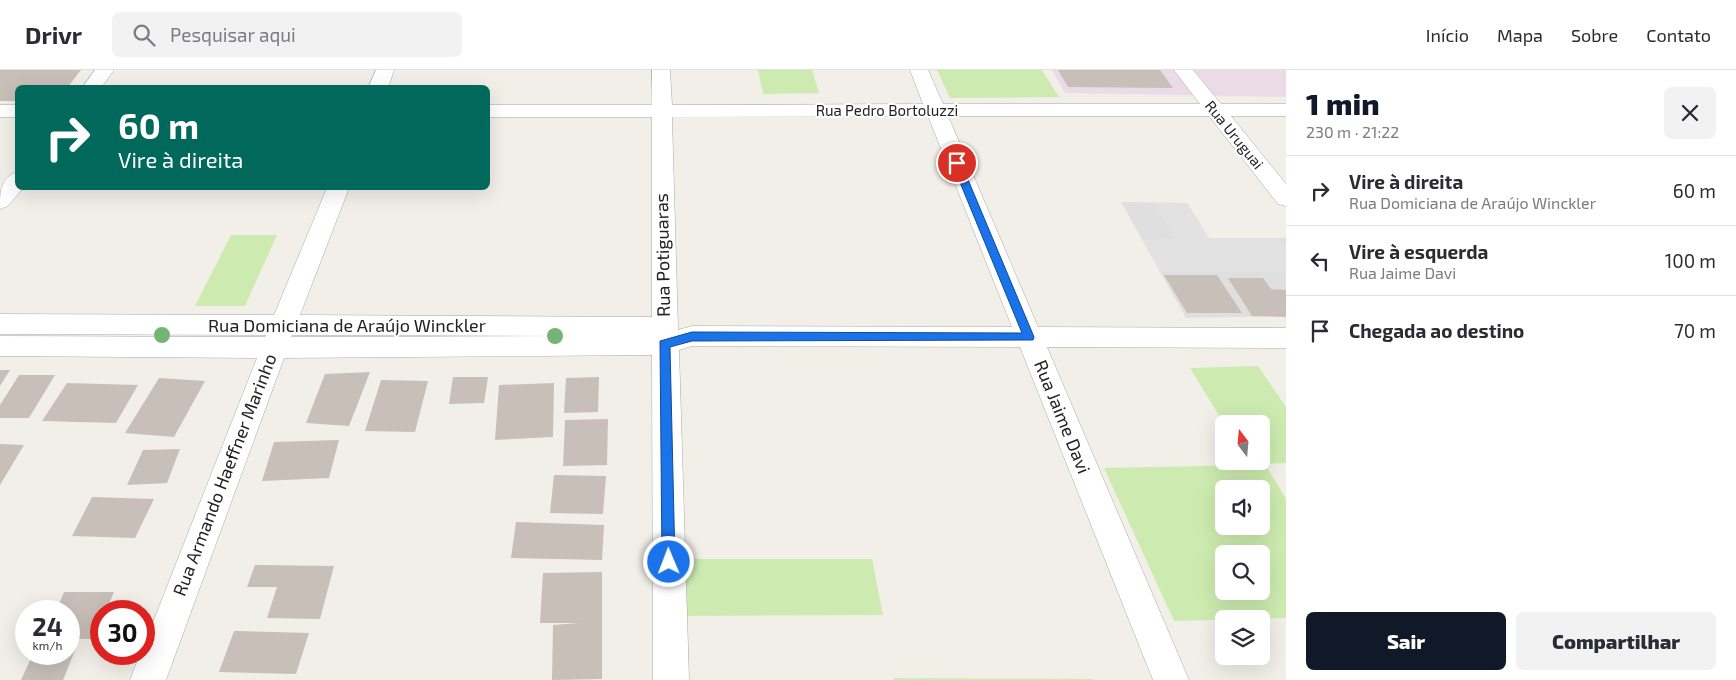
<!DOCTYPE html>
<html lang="pt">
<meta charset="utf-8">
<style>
:root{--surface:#fff;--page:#f2f2f3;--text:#2b2b33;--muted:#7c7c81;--line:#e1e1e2;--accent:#111827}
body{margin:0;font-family:"Exo 2",sans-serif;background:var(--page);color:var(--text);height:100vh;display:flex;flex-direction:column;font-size:19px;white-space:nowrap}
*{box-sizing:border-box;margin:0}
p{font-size:16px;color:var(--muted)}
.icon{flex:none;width:28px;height:28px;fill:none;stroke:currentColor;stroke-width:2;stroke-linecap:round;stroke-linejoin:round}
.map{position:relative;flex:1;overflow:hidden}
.details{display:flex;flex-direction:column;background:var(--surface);width:450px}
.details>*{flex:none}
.top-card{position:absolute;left:15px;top:15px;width:475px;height:105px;border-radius:8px;box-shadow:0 5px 20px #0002;background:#00695c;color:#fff;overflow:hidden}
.needle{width:32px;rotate:344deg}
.controls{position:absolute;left:1215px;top:345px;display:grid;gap:10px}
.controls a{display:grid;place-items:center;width:55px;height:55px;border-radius:8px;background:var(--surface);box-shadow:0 5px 20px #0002;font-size:25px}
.speed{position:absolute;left:15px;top:530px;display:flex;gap:10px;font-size:25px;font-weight:700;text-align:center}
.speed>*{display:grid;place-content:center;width:65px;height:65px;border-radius:50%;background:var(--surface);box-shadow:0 5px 20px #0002;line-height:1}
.speed small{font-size:12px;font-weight:400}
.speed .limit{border:8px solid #d22;background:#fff;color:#111}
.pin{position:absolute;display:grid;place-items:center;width:42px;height:42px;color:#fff;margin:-21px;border:2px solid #fff;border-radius:50%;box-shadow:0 1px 5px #0007}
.me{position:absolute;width:55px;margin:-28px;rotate:359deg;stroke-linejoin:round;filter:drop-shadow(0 0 4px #0008)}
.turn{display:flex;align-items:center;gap:18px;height:105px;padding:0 20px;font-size:22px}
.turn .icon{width:65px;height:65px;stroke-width:2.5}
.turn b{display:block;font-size:35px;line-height:42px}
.round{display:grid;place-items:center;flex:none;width:52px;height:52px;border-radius:8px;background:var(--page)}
.head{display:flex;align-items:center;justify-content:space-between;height:85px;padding:0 20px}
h1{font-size:30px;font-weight:800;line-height:38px;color:var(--accent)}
.button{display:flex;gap:10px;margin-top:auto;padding:10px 20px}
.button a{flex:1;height:58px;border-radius:8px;background:var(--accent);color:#fff;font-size:20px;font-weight:800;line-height:58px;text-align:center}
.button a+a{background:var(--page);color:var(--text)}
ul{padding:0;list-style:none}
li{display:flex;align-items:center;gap:15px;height:70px;padding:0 20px;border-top:1px solid var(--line)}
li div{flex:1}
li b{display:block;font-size:19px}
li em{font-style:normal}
header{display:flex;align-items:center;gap:30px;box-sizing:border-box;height:70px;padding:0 25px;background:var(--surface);border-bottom:1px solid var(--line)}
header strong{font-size:24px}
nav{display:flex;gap:28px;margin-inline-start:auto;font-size:18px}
.search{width:350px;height:45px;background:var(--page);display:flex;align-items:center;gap:12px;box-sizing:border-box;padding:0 18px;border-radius:8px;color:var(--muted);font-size:19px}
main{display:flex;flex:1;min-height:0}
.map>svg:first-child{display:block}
</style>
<header>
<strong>Drivr</strong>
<div class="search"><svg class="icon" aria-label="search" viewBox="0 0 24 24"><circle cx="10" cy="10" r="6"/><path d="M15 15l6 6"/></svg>Pesquisar aqui</div>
<nav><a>Início</a><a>Mapa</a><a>Sobre</a><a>Contato</a></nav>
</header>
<main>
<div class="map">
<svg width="1286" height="610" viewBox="0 0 1286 610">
<rect width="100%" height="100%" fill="#f2efe9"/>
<path fill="#e0dfdf" d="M1121 132 1187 133 1209 168H1286V246L1186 248Z"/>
<path fill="#ebdbe8" d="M1052 0H1286V27L1065 23Z"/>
<path fill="#cdebb0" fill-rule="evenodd" d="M758 0H812L819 23 763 24Z
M937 0H1042L1059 27 950 28Z
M231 165H277L245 236H195Z
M1258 296 1286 337V393L1265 394 1286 429V548L1174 551 1104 398 1248 395 1246 391H1261V354H1224L1190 298ZM1224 419H1261V456H1224ZM1224 484H1261V521H1224Z
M684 489H872L883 545 686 546Z
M894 608 1092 609 1093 610H894Z"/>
<path fill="#e2e2e2" d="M1154 133H1187L1209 168H1279L1286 178V202H1160L1143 170 1176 169Z"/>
<path fill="#c7bfb8" d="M0 0H81L67 18H18V31H0Z
M1058 0H1160L1173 18 1068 17Z
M1164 205H1217L1242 243H1187Z
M1228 208H1263L1271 219 1286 220V247L1252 246Z
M0 300H10L0 316Z
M370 302 349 356 306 353 325 304Z
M19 305H55L29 348H0V335Z
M453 307H488L484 333 449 334Z
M599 307 598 342 564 343 566 308Z
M159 308 205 311 174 367 125 363Z
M381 310 428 311 415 362 365 361Z
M67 313 138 315 116 353 42 351Z
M554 313 553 367 495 370 499 315Z
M608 349 607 395 563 396 565 350Z
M339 370 329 408 262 411 274 372Z
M0 374 24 375 0 415Z
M180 379 167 413 127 415 143 380Z
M554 405 606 406 603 444 550 443Z
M92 427 154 429 135 468 72 466Z
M516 452 604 455 602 490 511 488Z
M255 495 334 496 320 549 267 548 277 517H247Z
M602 502V609L552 610 553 555 580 553H540L543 503Z
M64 522H114L106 541H101V551L93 569H69V541H56Z
M234 561 309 563 296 604 219 602Z
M76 578 63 610H21L33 584H69V579Z"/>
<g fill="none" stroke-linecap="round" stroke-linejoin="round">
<g stroke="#a9a9a9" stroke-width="1">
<path id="minor" d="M95 0H114L101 18H82Z
M376 0H394L388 18H368Z
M652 0H670L672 35 923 34 910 0H928L943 34H1200L1174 0H1193L1221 34H1286V46H1231L1286 114V136L1278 134 1209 46H948L1038 257 1286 258V278L1047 277 1189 610H1153L1020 277 692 276 679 280 689 610H653L652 285 284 288 166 610H130L140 584H144V575L257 288 0 286V266L265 267 266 265 0 264V244L274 245 327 118H349L300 245 652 247V47H488V35H652ZM928 46 1012 257 692 256 678 260 672 47ZM292 265 559 266 291 267Z
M0 35H18V47H0Z
M18 102V118H23L8 136 0 139C0 122 0 107 18 102Z"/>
</g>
<use href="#minor" fill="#fff" fill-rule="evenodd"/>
</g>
<g fill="#74b475">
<circle cx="162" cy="265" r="8"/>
<circle cx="555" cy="266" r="8"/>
</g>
<path fill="#1a73e8" stroke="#114b97" d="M957 90 961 93 1034 267 1033 270 692 271 670 277 675 492 673 496 669 498 664 496 662 492 660 271 692 262 1022 263 952 93Z"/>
<g text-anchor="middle" stroke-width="4" stroke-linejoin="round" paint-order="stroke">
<g font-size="15" fill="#222" stroke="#fff">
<text x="887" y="46">Rua Pedro Bortoluzzi</text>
<text transform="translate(1234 65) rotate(51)" y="5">Rua Uruguai</text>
</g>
<g font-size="18" fill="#222" stroke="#fff">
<text transform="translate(663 185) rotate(-91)" y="6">Rua Potiguaras</text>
<text x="347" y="262">Rua Domiciana de Araújo Winckler</text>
<text transform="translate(1062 347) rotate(68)" y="6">Rua Jaime Davi</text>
<text transform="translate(225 405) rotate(-69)" y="6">Rua Armando Haeffner Marinho</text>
</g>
</g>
</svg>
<div class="controls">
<a><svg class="needle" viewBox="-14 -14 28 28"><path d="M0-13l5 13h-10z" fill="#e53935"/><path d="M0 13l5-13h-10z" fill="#7c7c81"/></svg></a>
<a><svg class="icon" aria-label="sound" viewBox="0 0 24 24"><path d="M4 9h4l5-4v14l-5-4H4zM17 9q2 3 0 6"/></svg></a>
<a><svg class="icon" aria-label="search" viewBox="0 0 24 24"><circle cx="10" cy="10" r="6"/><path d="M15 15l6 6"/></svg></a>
<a><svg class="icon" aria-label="layers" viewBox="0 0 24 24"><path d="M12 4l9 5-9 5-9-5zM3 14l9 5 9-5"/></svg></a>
</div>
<div class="speed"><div>24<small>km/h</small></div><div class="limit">30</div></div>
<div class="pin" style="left:957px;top:93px;background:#d93025"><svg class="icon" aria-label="arrive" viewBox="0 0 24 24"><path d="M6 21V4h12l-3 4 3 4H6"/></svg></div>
<svg class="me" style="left:669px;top:492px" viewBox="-20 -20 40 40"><circle r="17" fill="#1a73e8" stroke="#fff" stroke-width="3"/><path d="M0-11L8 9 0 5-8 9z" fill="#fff"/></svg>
<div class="top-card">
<div class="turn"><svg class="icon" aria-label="right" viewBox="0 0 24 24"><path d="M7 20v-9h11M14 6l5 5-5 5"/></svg><div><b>60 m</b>Vire à direita</div></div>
</div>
</div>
<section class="details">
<div class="head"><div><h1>1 min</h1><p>230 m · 21:22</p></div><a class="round"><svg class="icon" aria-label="close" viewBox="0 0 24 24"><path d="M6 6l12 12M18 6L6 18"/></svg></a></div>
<ul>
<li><svg class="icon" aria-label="right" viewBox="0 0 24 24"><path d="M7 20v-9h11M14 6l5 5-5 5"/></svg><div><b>Vire à direita</b><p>Rua Domiciana de Araújo Winckler</p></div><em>60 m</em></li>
<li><svg class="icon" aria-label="left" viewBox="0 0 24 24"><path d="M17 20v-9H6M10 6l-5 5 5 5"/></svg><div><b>Vire à esquerda</b><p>Rua Jaime Davi</p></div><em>100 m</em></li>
<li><svg class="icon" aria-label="arrive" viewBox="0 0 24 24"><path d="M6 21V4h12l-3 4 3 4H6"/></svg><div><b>Chegada ao destino</b></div><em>70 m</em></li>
</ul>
<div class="button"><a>Sair</a><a>Compartilhar</a></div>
</section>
</main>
